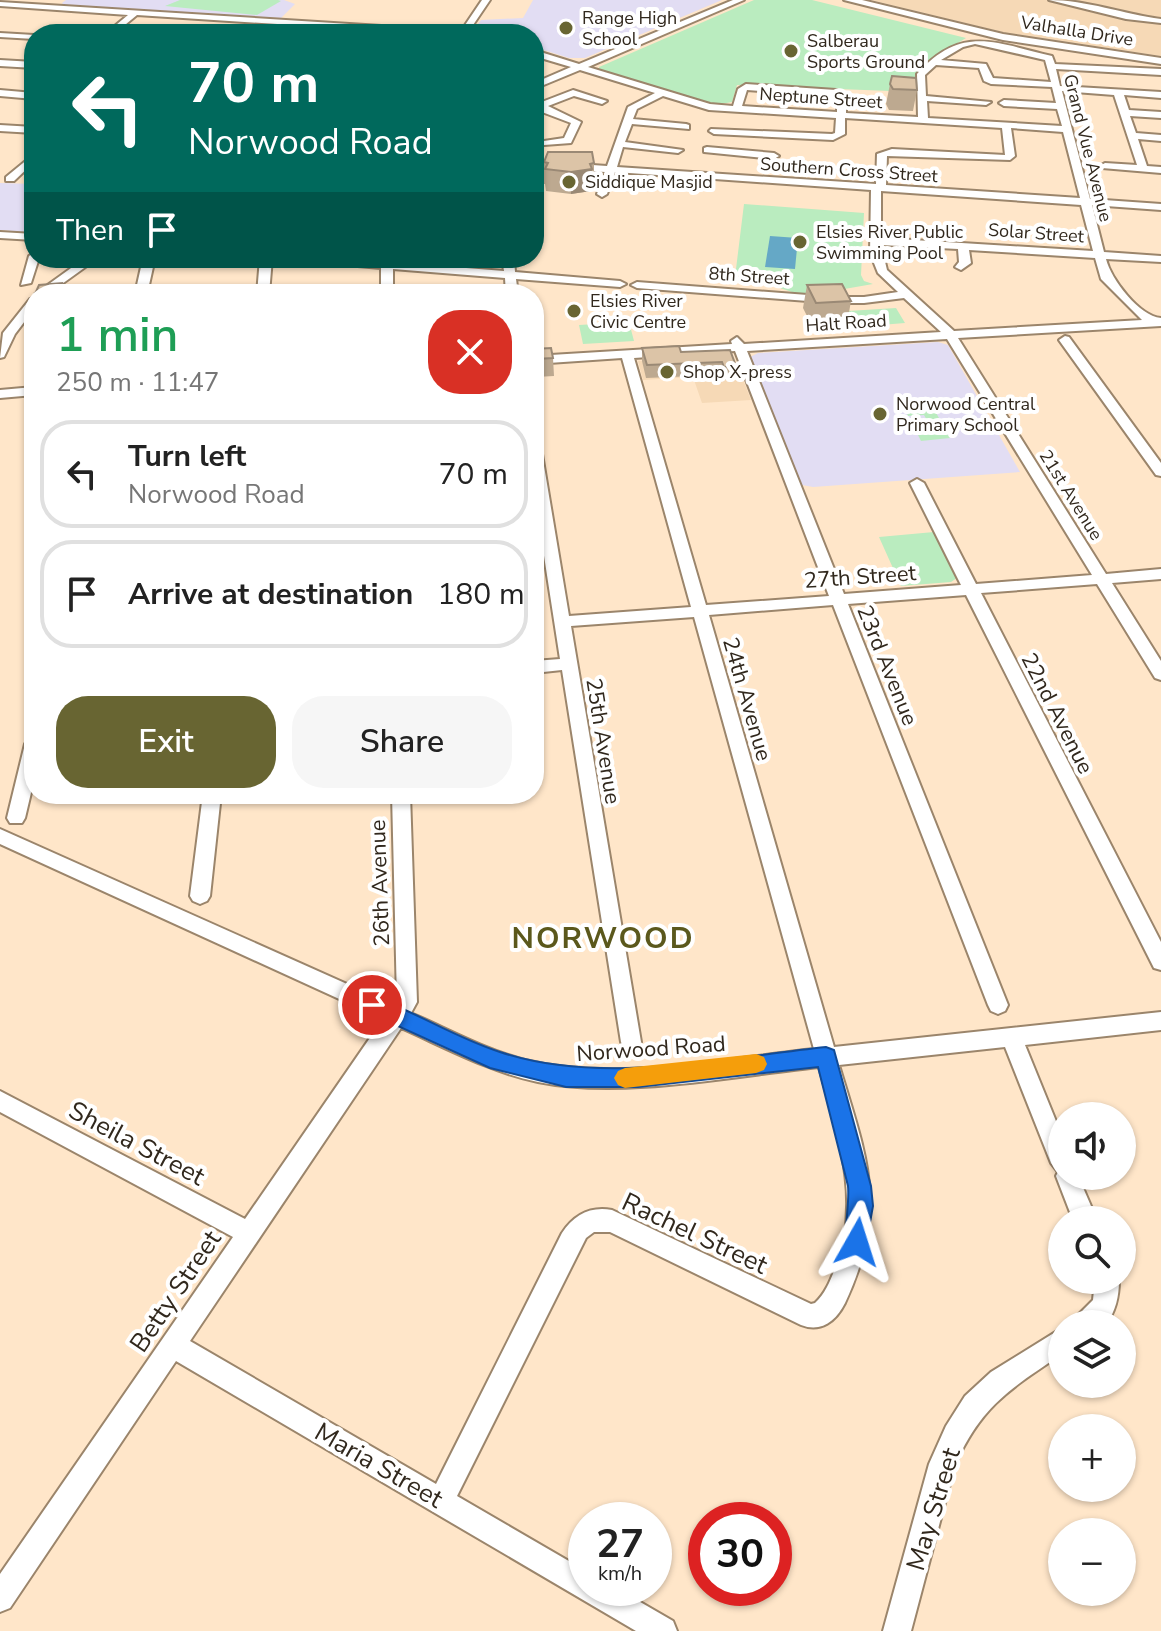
<!DOCTYPE html>
<meta charset="utf-8">
<style>
:root{--surface:#fff;--page:#f6f6f6;--text:#222;--muted:#767676;--line:#e0e0e0;--accent:#686532}
body{margin:0;font-family:"Nunito Sans",sans-serif;background:var(--page);color:var(--text);height:100vh;display:flex;flex-direction:column;font-size:30px;white-space:nowrap}
*{box-sizing:border-box;margin:0}
p{font-size:26px;color:var(--muted)}
.icon{flex:none;width:44px;height:44px;fill:none;stroke:currentColor;stroke-width:2;stroke-linecap:round;stroke-linejoin:round}
.map{position:relative;flex:1;overflow:hidden}
.side{position:absolute;left:24px;top:284px;width:520px;height:520px;display:flex;flex-direction:column;background:var(--surface);border-radius:32px;box-shadow:0 2px 6px #0004}
.side>*{flex:none}
.hud{position:absolute;left:24px;top:24px;width:520px;height:244px;border-radius:32px;box-shadow:0 2px 6px #0004;background:#00695c;color:#fff;overflow:hidden}
.fabs{position:absolute;left:1048px;top:1102px;display:grid;gap:16px}
.fabs a{display:grid;place-items:center;width:88px;height:88px;border-radius:50%;background:var(--surface);box-shadow:0 2px 6px #0004;font-size:40px}
.speed{position:absolute;left:568px;top:1502px;display:flex;gap:16px;font-size:40px;font-weight:700;text-align:center}
.speed>*{display:grid;place-content:center;width:104px;height:104px;border-radius:50%;background:var(--surface);box-shadow:0 2px 6px #0004;line-height:1}
.speed small{font-size:20px;font-weight:400}
.speed .limit{border:12px solid #d22;background:#fff;color:#111}
.pin{position:absolute;display:grid;place-items:center;width:68px;height:68px;color:#fff;margin:-34px;border:4px solid #fff;border-radius:50%;box-shadow:0 2px 8px #0007}
.me{position:absolute;width:88px;margin:-44px;rotate:6deg;stroke-linejoin:round;filter:drop-shadow(0 0 6px #0008)}
.turn{display:flex;align-items:center;gap:28px;height:168px;padding:0 32px;font-size:36px}
.turn .icon{width:104px;height:104px;stroke-width:2.5}
.turn b{display:block;font-size:56px;line-height:68px}
.then{display:flex;align-items:center;height:76px;padding:0 32px;background:#0003;gap:16px;font-size:30px}
.round{display:grid;place-items:center;flex:none;width:84px;height:84px;border-radius:32px;background:var(--page)}
.summary{display:flex;align-items:center;justify-content:space-between;height:136px;padding:0 32px}
h1{font-size:48px;font-weight:600;line-height:60px;color:#1e9e55}
.button{display:flex;gap:16px;margin-top:auto;padding:16px 32px}
.button a{flex:1;height:92px;border-radius:32px;background:var(--accent);color:#fff;font-size:32px;font-weight:600;line-height:92px;text-align:center}
.button a+a{background:var(--page);color:var(--text)}
ul{padding:0;list-style:none}
li{display:flex;align-items:center;gap:24px;height:108px;margin:0 16px 12px;padding:0 16px;border:4px solid var(--line);border-radius:32px}
li div{flex:1}
li b{display:block;font-size:30px}
li em{font-style:normal}
.map>svg:first-child{display:block}
</style>
<div class="map">
<svg width="1161" height="1631" viewBox="0 0 1161 1631">
<rect width="100%" height="100%" fill="#ffe6c9"/>
<path fill="#f6d9b6" d="M871 0H1161V56L1006 33Z
M726 355 735 359 751 400 702 403 693 377 643 380 638 361Z"/>
<path fill="#e2ddf3" d="M66 0H284L295 4 281 18 64 6 62 3Z
M533 0H722L585 58H569L534 47V34H493L476 27 481 20 523 18Z
M0 183 34 184V233L0 230Z
M938 342 948 345 1020 472 813 487 802 485 750 357 758 353Z"/>
<path fill="#baecbf" d="M180 0H278L281 1 257 15 165 6Z
M754 0H812L966 38 925 63 915 74 916 92 737 85 732 102C703 110 631 80 600 70L599 67Z
M285 24 366 30 363 34H274Z
M744 204 864 213 861 275 864 281 873 284 810 295 798 294 732 272 736 269Z
M896 308 905 323 856 327 848 311Z
M629 322 634 341 583 344 579 325Z
M934 409 950 438 921 441 917 433 933 431 924 415 908 416 906 411Z
M934 532 957 578 951 582 901 586 879 537Z"/>
<path fill="#65a8c6" d="M770 236 798 238 795 269 765 267Z"/>
<g fill="none" stroke-linecap="round" stroke-linejoin="round">
<g stroke="#9b856b" stroke-width="4">
<path id="minor" d="M482 0H490L469 31 476 34H433L137 15 114 34H105L128 15 0 6V2L461 31Z
M733 0H744L588 67 710 104 733 106 738 89 746 84 836 90 846 96V113L918 117 917 74C962 24 995 43 1052 56L1055 64 1161 69V75L1056 69 1060 86 1161 92V98L1124 95 1129 110 1161 112V118L1130 116 1136 133 1161 135V141L1138 139 1147 166 1161 167V173L1102 168 1100 166 1105 163 1137 165 1114 95 1062 91 1090 199 1161 204V210L1092 205 1104 252 1161 256V262L1106 259C1111 279 1139 316 1161 318V326L958 338 1106 574 1161 569V579L1112 583 1161 661V680L1155 678 1097 584 981 593 1161 942V970L1154 968 966 595 848 604 1008 1005 1005 1011 998 1014 991 1011 988 1005 833 605 709 615 834 1047 1161 1012V1030L1025 1045 1062 1136V1176H1078L1097 1220H1073L1056 1176 1058 1172 1051 1163 1005 1047 839 1065C867 1159 889 1208 845 1303 836 1321 821 1333 801 1325L610 1232H594L586 1238 457 1496 586 1571V1588H616L673 1621 677 1631H636L176 1361 10 1608 0 1612V1574L233 1237 0 1112V1091L245 1219 383 1019 0 844V829L394 1005 397 1000 392 794H410L417 1002 411 1013C448 1029 486 1050 525 1060 616 1082 722 1059 814 1049L694 617 571 626 641 1042 638 1049 631 1051 624 1049 621 1042 562 670 534 673V661L560 659 534 491V444L541 448 569 616 691 607 622 358 534 364V356L732 344 731 341 737 337 744 344 941 332 904 298 864 303H834L637 288 631 285 637 282 834 297H864L898 292 878 273 870 253 871 190 615 172 607 194 602 197 597 194 605 172 548 168 539 188 534 191V177L538 167H534V161L607 166 628 107 655 93 580 70 534 89V83L571 67 534 56V50L579 64ZM975 44 1045 60 1051 82 993 78 986 64 941 60 963 47ZM936 65 979 68 984 81 991 84 1052 87 1056 103 1004 100 999 103 1004 106 1057 109 1062 126 928 118 927 101 986 105 991 102 926 96 925 75ZM747 90 834 96 837 97V112L742 106ZM663 96 709 110 836 118 835 133 832 134 711 129 709 131 714 134 833 140 845 134V118L1002 128 1005 155 892 149 877 154 876 184 617 167 623 147 678 153 683 150 625 142 632 124 689 129V125L686 124 633 119 637 109ZM1011 128 1063 132 1080 198 886 185 887 156 1010 160 1015 156ZM881 191 1081 205 1093 251 881 238ZM881 245 958 249 959 262 955 267 961 270 971 263 969 250 1095 258 1101 279 1142 320 954 331 887 270ZM947 339 1092 575 976 584 924 483 917 479 910 483 961 585 844 594 747 351ZM735 351 829 596 706 605 634 358ZM401 1028C446 1048 490 1072 538 1082 621 1099 734 1076 819 1067 837 1132 862 1200 836 1266 831 1279 826 1293 815 1303L811 1304 612 1210C590 1206 574 1215 562 1233L436 1484 190 1341Z
M1049 0C1086 0 1124 14 1161 19V23L1126 19Z
M163 26 170 28 165 34H156Z
M216 29H222L223 31 221 34H213Z
M0 33 34 35V39L0 37Z
M0 60 34 62V68L0 66Z
M0 90 34 93V99L0 96Z
M573 90 607 101 602 104 574 96 548 106 581 122 571 143 544 145V141L564 138 571 123 534 109V105Z
M0 125 34 127V133L0 131Z
M707 147 774 153 779 156 774 159 704 152V148Z
M34 154V162L14 181H6V177Z
M0 232 34 234V240L0 238Z
M34 253V258H39L31 283 21 285 29 256Z
M85 258H98L48 294H35Z
M143 258H155L147 294H135Z
M260 258H272L269 294H257Z
M293 258H340L504 271 502 258H514L515 272 620 281 626 284 620 287 516 279 518 294H506L505 278 393 269V294H381V268L299 261Z
M34 298V309L15 334 4 357 0 358 3 333 30 299Z
M1065 336 1069 337 1161 463V476L1156 475 1059 340Z
M34 387V395L0 398V390Z
M34 738V780L25 818 22 823H10L7 818 25 744Z
M203 794H221L210 896 207 901 200 904 193 901 190 896Z
M1095 1280H1119C1119 1296 1116 1311 1106 1324H1075L1078 1315 1093 1300Z
M1062 1328V1354C1010 1389 981 1406 955 1465L911 1631H883L929 1464 946 1426 965 1396 991 1372Z"/>
</g>
<g stroke="#9b856b" stroke-width="4">
<path id="major" d="M844 0H862L1003 34 1161 58V64L1003 40Z"/>
</g>
<use href="#minor" fill="#fff" fill-rule="evenodd"/>
<use href="#major" fill="#fff" fill-rule="evenodd"/>
</g>
<path fill="#bda990" d="M890 84 917 90 913 111 889 110 886 104Z
M544 162 594 163V185H591V191L571 194 546 191 545 184H544Z
M807 285 851 301 847 324 812 326 803 308Z
M34 297V328L28 311Z
M642 348 681 352 730 350 736 366 735 379 723 380 721 375 646 378 642 361Z
M534 349 553 358 554 376 536 377 534 367Z"/>
<path fill="#9a8975" d="M592 169 591 191 571 194V172Z
M62 283 66 294H59Z"/>
<path fill="#dcc4a7" stroke="#9a8975" stroke-width="2" d="M892 76 916 78 917 90 893 89 890 84Z
M548 152H592L594 163 590 164 592 169 571 172 545 169 548 163 544 162Z
M62 283 59 294H35L39 285Z
M842 284 851 301 816 303 807 285Z
M460 292V294H430Z
M34 297V312L28 311Z
M679 346 681 352 730 350 736 366 724 367 722 362 647 365 642 348Z
M551 348 553 358 536 359 534 349Z"/>
<path fill="#1a73e8" stroke="#114b97" stroke-width="2" d="M372 996C416 1012 456 1038 500 1052 602 1086 722 1058 826 1047L834 1050 871 1186 873 1206 865 1250 857 1253 849 1250C842 1234 850 1206 848 1186L818 1067 638 1087H566L490 1068 365 1011 362 1005 365 999Z"/>
<path fill="#f59e0b" d="M756 1054 764 1057 767 1064 764 1070 756 1073 625 1088 618 1085 614 1078 618 1071 625 1068Z"/>
<g fill="#686532" stroke="#fff" stroke-width="3">
<circle cx="566" cy="28" r="8"/>
<circle cx="791" cy="51" r="8"/>
<circle cx="569" cy="182" r="8"/>
<circle cx="800" cy="242" r="8"/>
<circle cx="574" cy="311" r="8"/>
<circle cx="667" cy="372" r="8"/>
<circle cx="880" cy="414" r="8"/>
</g>
<g text-anchor="middle" stroke-width="8" stroke-linejoin="round" paint-order="stroke">
<g font-size="18" fill="#31281d" stroke="#fff" text-anchor="start">
<text x="582" y="24">Range High<tspan x="582" dy="21">School</tspan></text>
<text x="807" y="47">Salberau<tspan x="807" dy="21">Sports Ground</tspan></text>
<text x="585" y="188">Siddique Masjid</text>
<text x="816" y="238">Elsies River Public<tspan x="816" dy="21">Swimming Pool</tspan></text>
<text x="590" y="307">Elsies River<tspan x="590" dy="21">Civic Centre</tspan></text>
<text x="683" y="378">Shop X-press</text>
<text x="896" y="410">Norwood Central<tspan x="896" dy="21">Primary School</tspan></text>
</g>
<g font-size="18" fill="#31281d" stroke="#fff">
<text transform="translate(1077 31) rotate(9)" y="6">Valhalla Drive</text>
<text transform="translate(821 98) rotate(4)" y="6">Neptune Street</text>
<text transform="translate(1088 148) rotate(76)" y="6">Grand Vue Avenue</text>
<text transform="translate(849 170) rotate(4)" y="6">Southern Cross Street</text>
<text transform="translate(1036 233) rotate(4)" y="6">Solar Street</text>
<text transform="translate(749 276) rotate(4)" y="6">8th Street</text>
<text transform="translate(846 323) rotate(-4)" y="6">Halt Road</text>
<text transform="translate(1071 495) rotate(58)" y="6">21st Avenue</text>
</g>
<g font-size="22" fill="#31281d" stroke="#fff">
<text transform="translate(860 576) rotate(-4)" y="8">27th Street</text>
<text transform="translate(888 665) rotate(68)" y="8">23rd Avenue</text>
<text transform="translate(748 699) rotate(74)" y="8">24th Avenue</text>
<text transform="translate(1058 713) rotate(63)" y="8">22nd Avenue</text>
<text transform="translate(604 741) rotate(81)" y="8">25th Avenue</text>
<text transform="translate(379 883) rotate(-92)" y="8">26th Avenue</text>
<text transform="translate(651 1048) rotate(-4)" y="8">Norwood Road</text>
</g>
<g font-size="26" fill="#31281d" stroke="#fff">
<text transform="translate(137 1143) rotate(28)" y="9">Sheila Street</text>
<text transform="translate(695 1233) rotate(25)" y="9">Rachel Street</text>
<text transform="translate(175 1291) rotate(-56)" y="9">Betty Street</text>
<text transform="translate(379 1465) rotate(30)" y="9">Maria Street</text>
<text transform="translate(933 1509) rotate(-73)" y="9">May Street</text>
</g>
<g font-size="30" font-weight="bold" letter-spacing="2" fill="#5b581c" stroke="#fff">
<text x="603" y="948">NORWOOD</text>
</g>
</g>
</svg>
<div class="fabs">
<a><svg class="icon" aria-label="sound" viewBox="0 0 24 24"><path d="M4 9h4l5-4v14l-5-4H4zM17 9q2 3 0 6"/></svg></a>
<a><svg class="icon" aria-label="search" viewBox="0 0 24 24"><circle cx="10" cy="10" r="6"/><path d="M15 15l6 6"/></svg></a>
<a><svg class="icon" aria-label="layers" viewBox="0 0 24 24"><path d="M12 4l9 5-9 5-9-5zM3 14l9 5 9-5"/></svg></a>
<a>+</a>
<a>−</a>
</div>
<div class="speed"><div>27<small>km/h</small></div><div class="limit">30</div></div>
<div class="pin" style="left:372px;top:1005px;background:#d93025"><svg class="icon" aria-label="arrive" viewBox="0 0 24 24"><path d="M6 21V4h12l-3 4 3 4H6"/></svg></div>
<svg class="me" style="left:857px;top:1242px" viewBox="-20 -20 40 40"><path d="M0-17L14 15 0 8-14 15z" fill="#1a73e8" stroke="#fff" stroke-width="4"/></svg>
<div class="hud">
<div class="turn"><svg class="icon" aria-label="left" viewBox="0 0 24 24"><path d="M17 20v-9H6M10 6l-5 5 5 5"/></svg><div><b>70 m</b>Norwood Road</div></div>
<div class="then">Then<svg class="icon" aria-label="arrive" viewBox="0 0 24 24"><path d="M6 21V4h12l-3 4 3 4H6"/></svg></div>
</div>
<section class="side">
<div class="summary"><div><h1>1 min</h1><p>250 m · 11:47</p></div><a class="round" style="background:#d93025;color:#fff"><svg class="icon" aria-label="close" viewBox="0 0 24 24"><path d="M6 6l12 12M18 6L6 18"/></svg></a></div>
<ul>
<li><svg class="icon" aria-label="left" viewBox="0 0 24 24"><path d="M17 20v-9H6M10 6l-5 5 5 5"/></svg><div><b>Turn left</b><p>Norwood Road</p></div><em>70 m</em></li>
<li><svg class="icon" aria-label="arrive" viewBox="0 0 24 24"><path d="M6 21V4h12l-3 4 3 4H6"/></svg><div><b>Arrive at destination</b></div><em>180 m</em></li>
</ul>
<div class="button"><a>Exit</a><a>Share</a></div>
</section>
</div>
